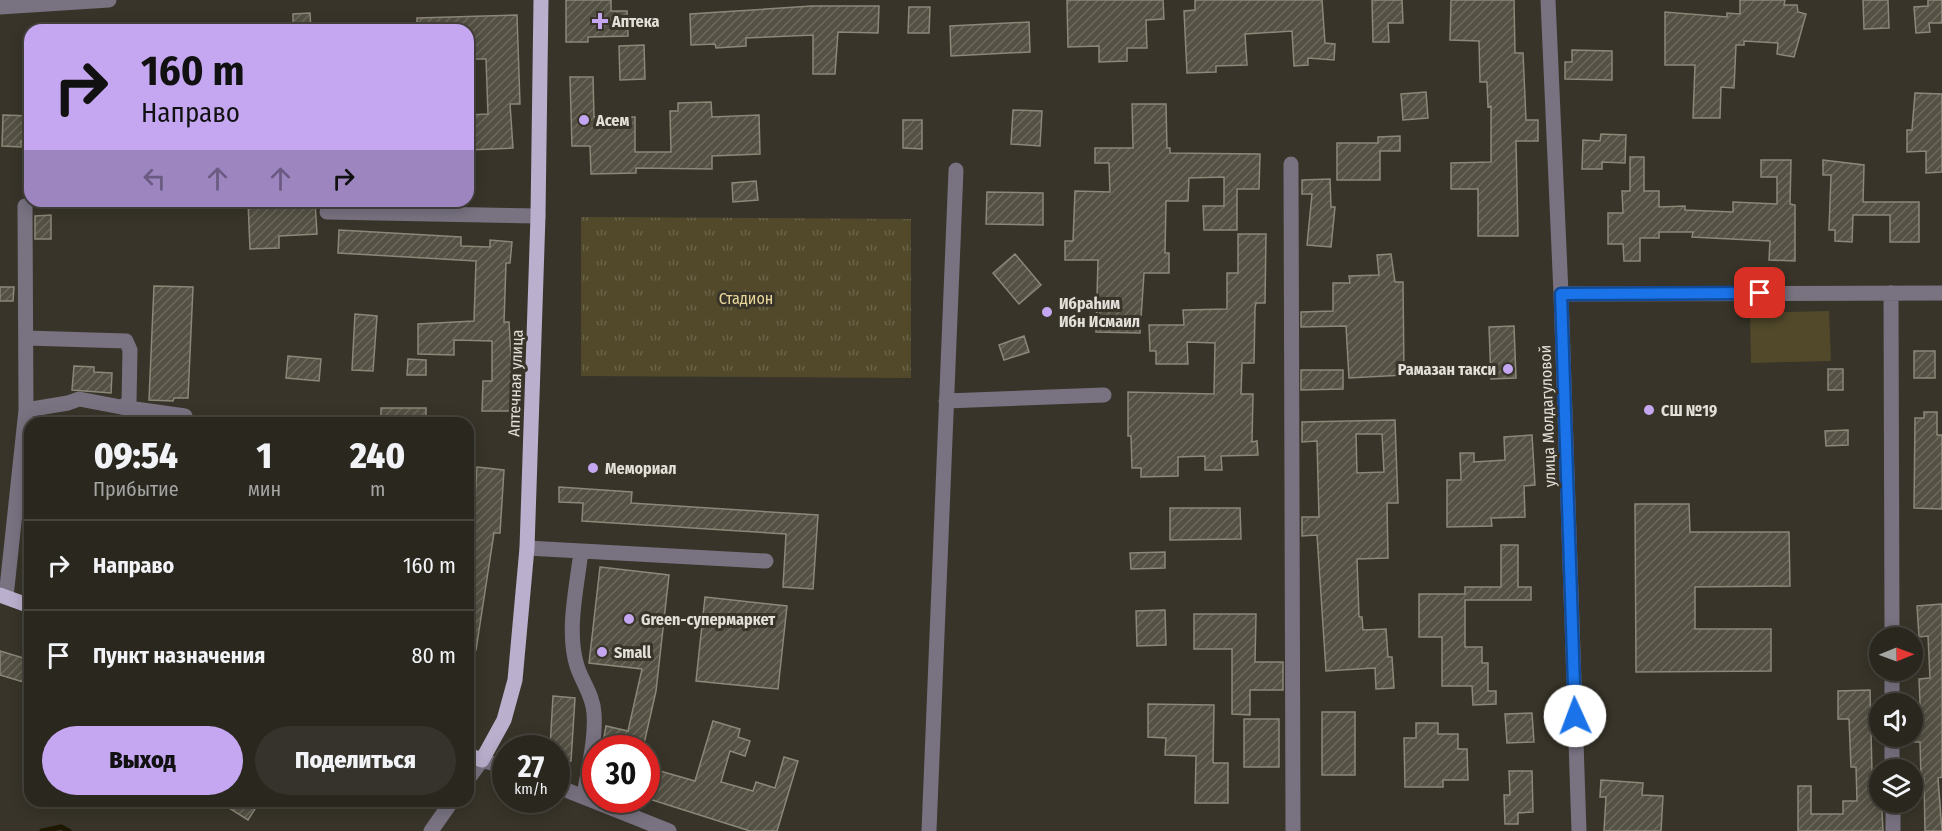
<!DOCTYPE html>
<html lang="ru">
<meta charset="utf-8">
<style>
:root{--surface:#2a271f;--page:#36332c;--text:#f1f3f6;--muted:#a5a5a4;--line:#46443d;--accent:#c5a7f1}
body{margin:0;font-family:"Fira Sans Condensed",sans-serif;background:var(--page);color:var(--text);height:100vh;display:flex;flex-direction:column;font-size:22px;white-space:nowrap}
*{box-sizing:border-box;margin:0}
p{font-size:20px;color:var(--muted)}
.icon{flex:none;width:33px;height:33px;fill:none;stroke:currentColor;stroke-width:2;stroke-linecap:round;stroke-linejoin:round}
.map{position:relative;flex:1;overflow:hidden}
.sheet{position:absolute;left:24px;top:417px;width:450px;height:390px;display:flex;flex-direction:column;background:var(--surface);border-radius:18px;box-shadow:0 3px 15px #0003,0 0 0 2px var(--line)}
.sheet>*{flex:none}
.top-card{position:absolute;left:24px;top:24px;width:450px;height:183px;border-radius:18px;box-shadow:0 3px 15px #0003,0 0 0 2px var(--line);background:#c5a7f1;color:#111;overflow:hidden}
.needle{width:39px;rotate:89deg}
.tools{position:absolute;left:1869px;top:627px;display:grid;gap:12px}
.tools a{display:grid;place-items:center;width:54px;height:54px;border-radius:50%;background:var(--surface);box-shadow:0 3px 15px #0003,0 0 0 2px var(--line);font-size:30px}
.speed{position:absolute;left:492px;top:735px;display:flex;gap:12px;font-size:30px;font-weight:700;text-align:center}
.speed>*{display:grid;place-content:center;width:78px;height:78px;border-radius:50%;background:var(--surface);box-shadow:0 3px 15px #0003,0 0 0 2px var(--line);line-height:1}
.speed small{font-size:15px;font-weight:400}
.speed .limit{border:9px solid #d22;background:#fff;color:#111}
.pin{position:absolute;display:grid;place-items:center;width:51px;height:51px;color:#fff;margin:-26px;border-radius:12px;box-shadow:0 3px 9px #0006}
.me{position:absolute;width:66px;margin:-33px;rotate:358deg;stroke-linejoin:round;filter:drop-shadow(0 0 4px #0008)}
.turn{display:flex;align-items:center;gap:21px;height:126px;padding:0 18px;font-size:27px}
.turn .icon{width:78px;height:78px;stroke-width:2.5}
.turn b{display:block;font-size:42px;line-height:51px}
.lanes{display:flex;align-items:center;height:57px;padding:0 18px;background:#0003;justify-content:center;gap:30px;direction:ltr}
.lanes .off{opacity:.35}
.eta{display:flex;justify-content:space-evenly;align-items:center;height:102px;text-align:center}
.eta b{font-size:36px;font-weight:800;line-height:42px}
.cta{display:flex;gap:12px;margin-top:auto;padding:12px 18px}
.cta a{flex:1;height:69px;border-radius:36px;background:var(--accent);color:#111;font-size:24px;font-weight:800;line-height:69px;text-align:center}
.cta a+a{background:var(--page);color:var(--text)}
ul{padding:0;list-style:none}
li{display:flex;align-items:center;gap:18px;height:90px;padding:0 18px;border-top:2px solid var(--line)}
li div{flex:1}
li b{display:block;font-size:22px}
li em{font-style:normal}
.map>svg:first-child{display:block}
</style>
<div class="map">
<svg width="1942" height="831" viewBox="0 0 1942 831">
<defs>
<pattern id="park-tufts" width="24" height="20" patternUnits="userSpaceOnUse" patternTransform="scale(1.5)"><rect width="24" height="20" fill="#52492a"/><path d="M3 7l-1-3M5 7V3M7 7l1-3M15 17l-1-3M17 17v-4M19 17l1-3" fill="none" stroke="#6b6348"/></pattern>
<pattern id="building-hatch" width="6" height="6" patternUnits="userSpaceOnUse" patternTransform="scale(1.5)"><rect width="6" height="6" fill="#545043"/><path d="M-1 1l2-2M0 6l6-6M5 7l2-2" fill="none" stroke="#6c695e"/></pattern>
</defs>
<rect width="100%" height="100%" fill="#383429"/>
<path fill="#52492a" d="M1829 311 1831 361 1751 363 1750 313Z"/>
<path fill="url(#park-tufts)" d="M581 217 911 219V378L581 376Z"/>
<g fill="none" stroke-linecap="round" stroke-linejoin="round">
<path stroke="#1e1701" stroke-width="5" d="M42 831 61 827 69 831"/>
</g>
<path fill="url(#building-hatch)" stroke="#8b8779" stroke-width="1.5" fill-rule="evenodd" d="M566 0H611V11H627L628 36 588 37V42H566Z
M1067 0H1163L1164 19 1146 20 1147 48H1127V61L1099 62V46L1068 47Z
M1195 0H1322L1325 43 1335 44 1334 60 1308 58V65L1294 66 1292 31 1245 34 1247 65 1216 66V72L1187 73 1184 11 1195 10Z
M1372 0H1402L1403 23H1388L1389 42H1373Z
M1451 0H1514L1515 53H1523L1526 120H1538V141H1516L1518 236H1478V189H1451V163L1491 162V106L1488 107 1487 82H1480L1479 41 1450 40Z
M1740 0H1785L1784 5H1797L1798 12 1806 14 1794 57 1777 54 1778 43 1744 41V45H1736L1734 88 1721 87 1720 118H1693L1695 65H1665V12L1727 17V13L1740 14Z
M1863 0H1888L1889 28 1864 29Z
M1928 0H1942V23H1929L1930 32 1916 33 1914 7 1928 6Z
M812 6H879L878 33 838 32 835 74H813V35L746 38V46L716 48 715 44 691 45 690 14Z
M909 7H930L929 33H908Z
M310 13 311 30H293V14Z
M517 15 520 104H510L513 148 468 150V115L488 114 486 59H468V30H417V18Z
M1029 22 1030 52 951 56 950 26Z
M644 45 645 79 620 80 619 46Z
M1572 50 1612 51V80L1565 79V62H1572Z
M570 77H593L594 117H635V152H671L670 111H678V103L711 102 712 117 759 115 760 154 712 156V169L636 168V173L591 174 590 146H572Z
M1426 92 1428 118 1403 120 1401 94Z
M1915 93 1942 94V172L1926 173V151L1907 152V130H1912Z
M1132 104H1166L1167 148H1170V153L1260 154 1259 189H1237V230H1204L1203 206H1224V177L1189 178 1188 201H1166L1165 253H1169V273H1144L1140 333 1096 332 1098 260H1065V241H1073L1075 191 1110 192 1109 163H1095V148H1133Z
M1013 110 1042 111 1040 146 1011 144Z
M3 115 30 116V141H21V147L2 146Z
M903 120H922V149L903 148Z
M1601 134 1626 135 1625 163 1602 162V169H1582L1583 140 1600 141Z
M1400 136V151H1380V180H1337V143H1378V137Z
M1630 157H1644V191H1659V207L1685 206V210L1733 212V202L1777 204V177H1761V160H1791L1790 204 1795 205V261L1769 260 1770 241 1692 237 1693 232H1659V238H1640V261H1624L1623 244H1608V213H1623L1622 191H1630Z
M1823 160 1864 165 1863 202H1919V242H1890V215H1853L1852 242 1835 241V230H1829L1831 175H1823Z
M1330 179 1331 207H1335L1331 247 1307 245 1312 194H1302V180Z
M756 181 758 200 733 202 732 183Z
M987 192 1043 193V225L986 224Z
M248 201H315L317 234 279 236V248L250 249Z
M51 215V239H35V216Z
M339 230 461 237V246L490 247V240L512 242 510 263H506L504 322H509L512 375 510 411H482L483 381H492V341L454 340V355L418 354V324L474 321 476 261 338 253Z
M1238 234H1266L1265 303H1256L1255 308 1254 363H1242L1241 394H1253L1252 442 1257 441 1258 455 1221 456 1222 470H1205V456L1178 457V476L1141 477V468H1132L1131 436H1128V392L1214 394 1215 343 1187 342 1188 364H1156V351H1150L1149 325H1184L1183 310 1227 309V273H1238Z
M1015 254 1041 285 1019 304 993 273Z
M1391 254 1395 282H1403L1404 375 1349 378 1346 326 1301 327V312L1333 311V283H1350L1349 276 1379 275 1377 255Z
M154 286 193 287 188 398H174L173 401 149 400Z
M0 287H14L13 301H0Z
M355 314 377 316 373 371 352 370Z
M1514 326 1516 378 1491 379 1489 327Z
M1024 336 1029 352 1004 360 999 345Z
M1914 351H1935V378H1914Z
M288 356 321 359 319 381 286 378Z
M408 359 426 360V375H407Z
M74 366 94 367V372L112 373 111 393 72 390Z
M1828 369H1843V390H1828Z
M1301 370H1343V389L1301 390Z
M381 408H426V423H381Z
M1924 412H1937V435H1942V509L1914 508 1915 418H1924Z
M1395 420 1398 503H1387L1388 558 1357 559 1359 617H1362L1363 630 1386 629 1388 657H1392L1394 688 1376 689 1375 668 1326 671 1317 535 1302 536V517H1319L1317 441 1302 442V422ZM1356 434H1382L1384 472 1357 473Z
M1848 430V445L1826 446 1825 431Z
M1532 435 1535 485 1524 486 1525 517 1491 518 1492 526 1447 527V480H1461L1460 453H1474V462L1505 460 1504 437Z
M477 467 504 470 500 533H494L476 650H468V533L473 534Z
M559 487 632 492 631 503 818 515 813 589 783 587 786 534 582 521 583 503 559 502Z
M1635 504H1689L1690 532H1789L1790 586 1695 587V629H1771V671L1636 672Z
M1170 508H1240L1241 539 1170 540Z
M1501 545H1518V587H1531V600H1465V647H1482V663H1488V691H1496V704L1473 705 1472 686H1442V637H1419V594H1465V587H1501Z
M1165 552V568L1131 569 1130 553Z
M600 567 669 575 656 691 643 748H602L606 726 628 731 642 669 589 663Z
M705 597 787 606 778 689 696 681Z
M1942 604V777L1938 778 1942 831H1925L1924 778H1921L1920 742H1912V726H1921L1919 679 1930 678 1928 636 1919 637 1917 606Z
M1165 610 1166 645 1137 646 1136 611Z
M1194 614H1256L1255 662H1283V690H1250V715L1232 714V649H1194Z
M0 651 30 660V684L0 675Z
M1870 690 1872 773H1880L1883 831H1798V786H1811V814H1843V801H1857L1856 767H1851L1849 719H1838V691Z
M553 696 575 698 571 761 556 760V748H550Z
M1148 704 1214 705 1213 763H1228V803H1195L1196 756 1165 755 1166 738 1148 737Z
M1322 712H1355V775H1322Z
M1532 713 1534 742 1507 743 1505 714Z
M1244 719H1279V767H1244Z
M713 721 740 729 738 737 750 741 745 756 730 751 721 782 753 791 756 782 775 788 784 757 798 761 777 831H750L646 798 653 769 695 781Z
M1416 723H1438V734H1458V749H1467L1468 780H1443V787H1405L1404 738H1416Z
M1509 771H1532L1533 812 1518 813V824H1505L1504 795H1510Z
M1601 780 1643 783 1642 795 1663 796 1661 831H1604L1606 797H1600Z
M218 801H260L248 820Z"/>
<g fill="none" stroke-linecap="round" stroke-linejoin="round">
<path stroke="#787281" stroke-width="15" d="M1548 0 1561 294 1579 831
M0 7 109 0
M1291 164 1293 831
M327 212 538 216
M1891 293 1892 638
M1561 294 1942 293
M946 401 1104 395
M121 407 185 416
M26 410 68 403 79 399 121 407 129 403 130 350 126 341 26 338
M527 548 766 561
M581 551C577 587 566 631 577 666 582 682 593 695 594 713 596 740 588 769 584 796
M6 597 26 410 25 206
M1892 670V704
M1892 736V770
M468 779 482 760 506 768
M556 786 669 831
M1893 802V831
M431 831 452 801
M929 831 956 170"/>
<path stroke="#baafcc" stroke-width="15" d="M0 595 30 606
M468 755 482 760 504 720 515 680 527 548 538 216 541 0"/>
</g>
<g fill="none" stroke-linecap="round" stroke-linejoin="round">
<g stroke="#114b97" stroke-width="15">
<path id="route" d="M1575 716 1561 294 1760 293"/>
</g>
<use href="#route" stroke="#1a73e8" stroke-width="10"/>
</g>
<g fill="#c5a7f1" stroke="#383429" stroke-width="2">
<path d="M597 12h6v6h6v6h-6v6h-6v-6h-6v-6h6z"/>
<circle cx="584" cy="120" r="6"/>
<circle cx="1047" cy="312" r="6"/>
<circle cx="1508" cy="369" r="6"/>
<circle cx="1649" cy="410" r="6"/>
<circle cx="593" cy="468" r="6"/>
<circle cx="629" cy="619" r="6"/>
<circle cx="602" cy="652" r="6"/>
</g>
<g text-anchor="middle" stroke-width="6" stroke-linejoin="round" paint-order="stroke">
<g font-size="16" font-weight="bold" fill="#e3e0d9" stroke="#383429" text-anchor="start">
<text x="612" y="27">Аптека</text>
<text x="596" y="126">Асем</text>
<text x="1059" y="309">Ибраһим<tspan x="1059" dy="18">Ибн Исмаил</tspan></text>
<text x="1496" y="375" text-anchor="end">Рамазан такси</text>
<text x="1661" y="416">СШ №19</text>
<text x="605" y="474">Мемориал</text>
<text x="641" y="625">Green-супермаркет</text>
<text x="614" y="658">Small</text>
</g>
<g font-size="16" fill="#ead89b" stroke="#383429">
<text x="746" y="304">Стадион</text>
</g>
<g font-size="16" fill="#e3e0d9" stroke="#383429">
<text transform="translate(515 383) rotate(-88)" y="6">Аптечная улица</text>
<text transform="translate(1547 416) rotate(-92)" y="6">улица Молдагуловой</text>
</g>
</g>
</svg>
<div class="tools">
<a><svg class="needle" viewBox="-14 -14 28 28"><path d="M0-13l5 13h-10z" fill="#e53935"/><path d="M0 13l5-13h-10z" fill="#a5a5a4"/></svg></a>
<a><svg class="icon" aria-label="sound" viewBox="0 0 24 24"><path d="M4 9h4l5-4v14l-5-4H4zM17 9q2 3 0 6"/></svg></a>
<a><svg class="icon" aria-label="layers" viewBox="0 0 24 24"><path d="M12 4l9 5-9 5-9-5zM3 14l9 5 9-5"/></svg></a>
</div>
<div class="speed"><div>27<small>km/h</small></div><div class="limit">30</div></div>
<div class="pin" style="left:1760px;top:293px;background:#d93025"><svg class="icon" aria-label="arrive" viewBox="0 0 24 24"><path d="M6 21V4h12l-3 4 3 4H6"/></svg></div>
<svg class="me" style="left:1575px;top:716px" viewBox="-20 -20 40 40"><circle r="19" fill="#fff"/><path d="M0-13L10 11 0 6-10 11z" fill="#1a73e8"/></svg>
<div class="top-card">
<div class="turn"><svg class="icon" aria-label="right" viewBox="0 0 24 24"><path d="M7 20v-9h11M14 6l5 5-5 5"/></svg><div><b>160 m</b>Направо</div></div>
<div class="lanes"><svg class="icon off" aria-label="left" viewBox="0 0 24 24"><path d="M17 20v-9H6M10 6l-5 5 5 5"/></svg><svg class="icon off" aria-label="ahead" viewBox="0 0 24 24"><path d="M12 20V5M6 11l6-6 6 6"/></svg><svg class="icon off" aria-label="ahead" viewBox="0 0 24 24"><path d="M12 20V5M6 11l6-6 6 6"/></svg><svg class="icon" aria-label="right" viewBox="0 0 24 24"><path d="M7 20v-9h11M14 6l5 5-5 5"/></svg></div>
</div>
<section class="sheet">
<div class="eta">
<div><b>09:54</b><p>Прибытие</p></div>
<div><b>1</b><p>мин</p></div>
<div><b>240</b><p>m</p></div>
</div>
<ul>
<li><svg class="icon" aria-label="right" viewBox="0 0 24 24"><path d="M7 20v-9h11M14 6l5 5-5 5"/></svg><div><b>Направо</b></div><em>160 m</em></li>
<li><svg class="icon" aria-label="arrive" viewBox="0 0 24 24"><path d="M6 21V4h12l-3 4 3 4H6"/></svg><div><b>Пункт назначения</b></div><em>80 m</em></li>
</ul>
<div class="cta"><a>Выход</a><a>Поделиться</a></div>
</section>
</div>
